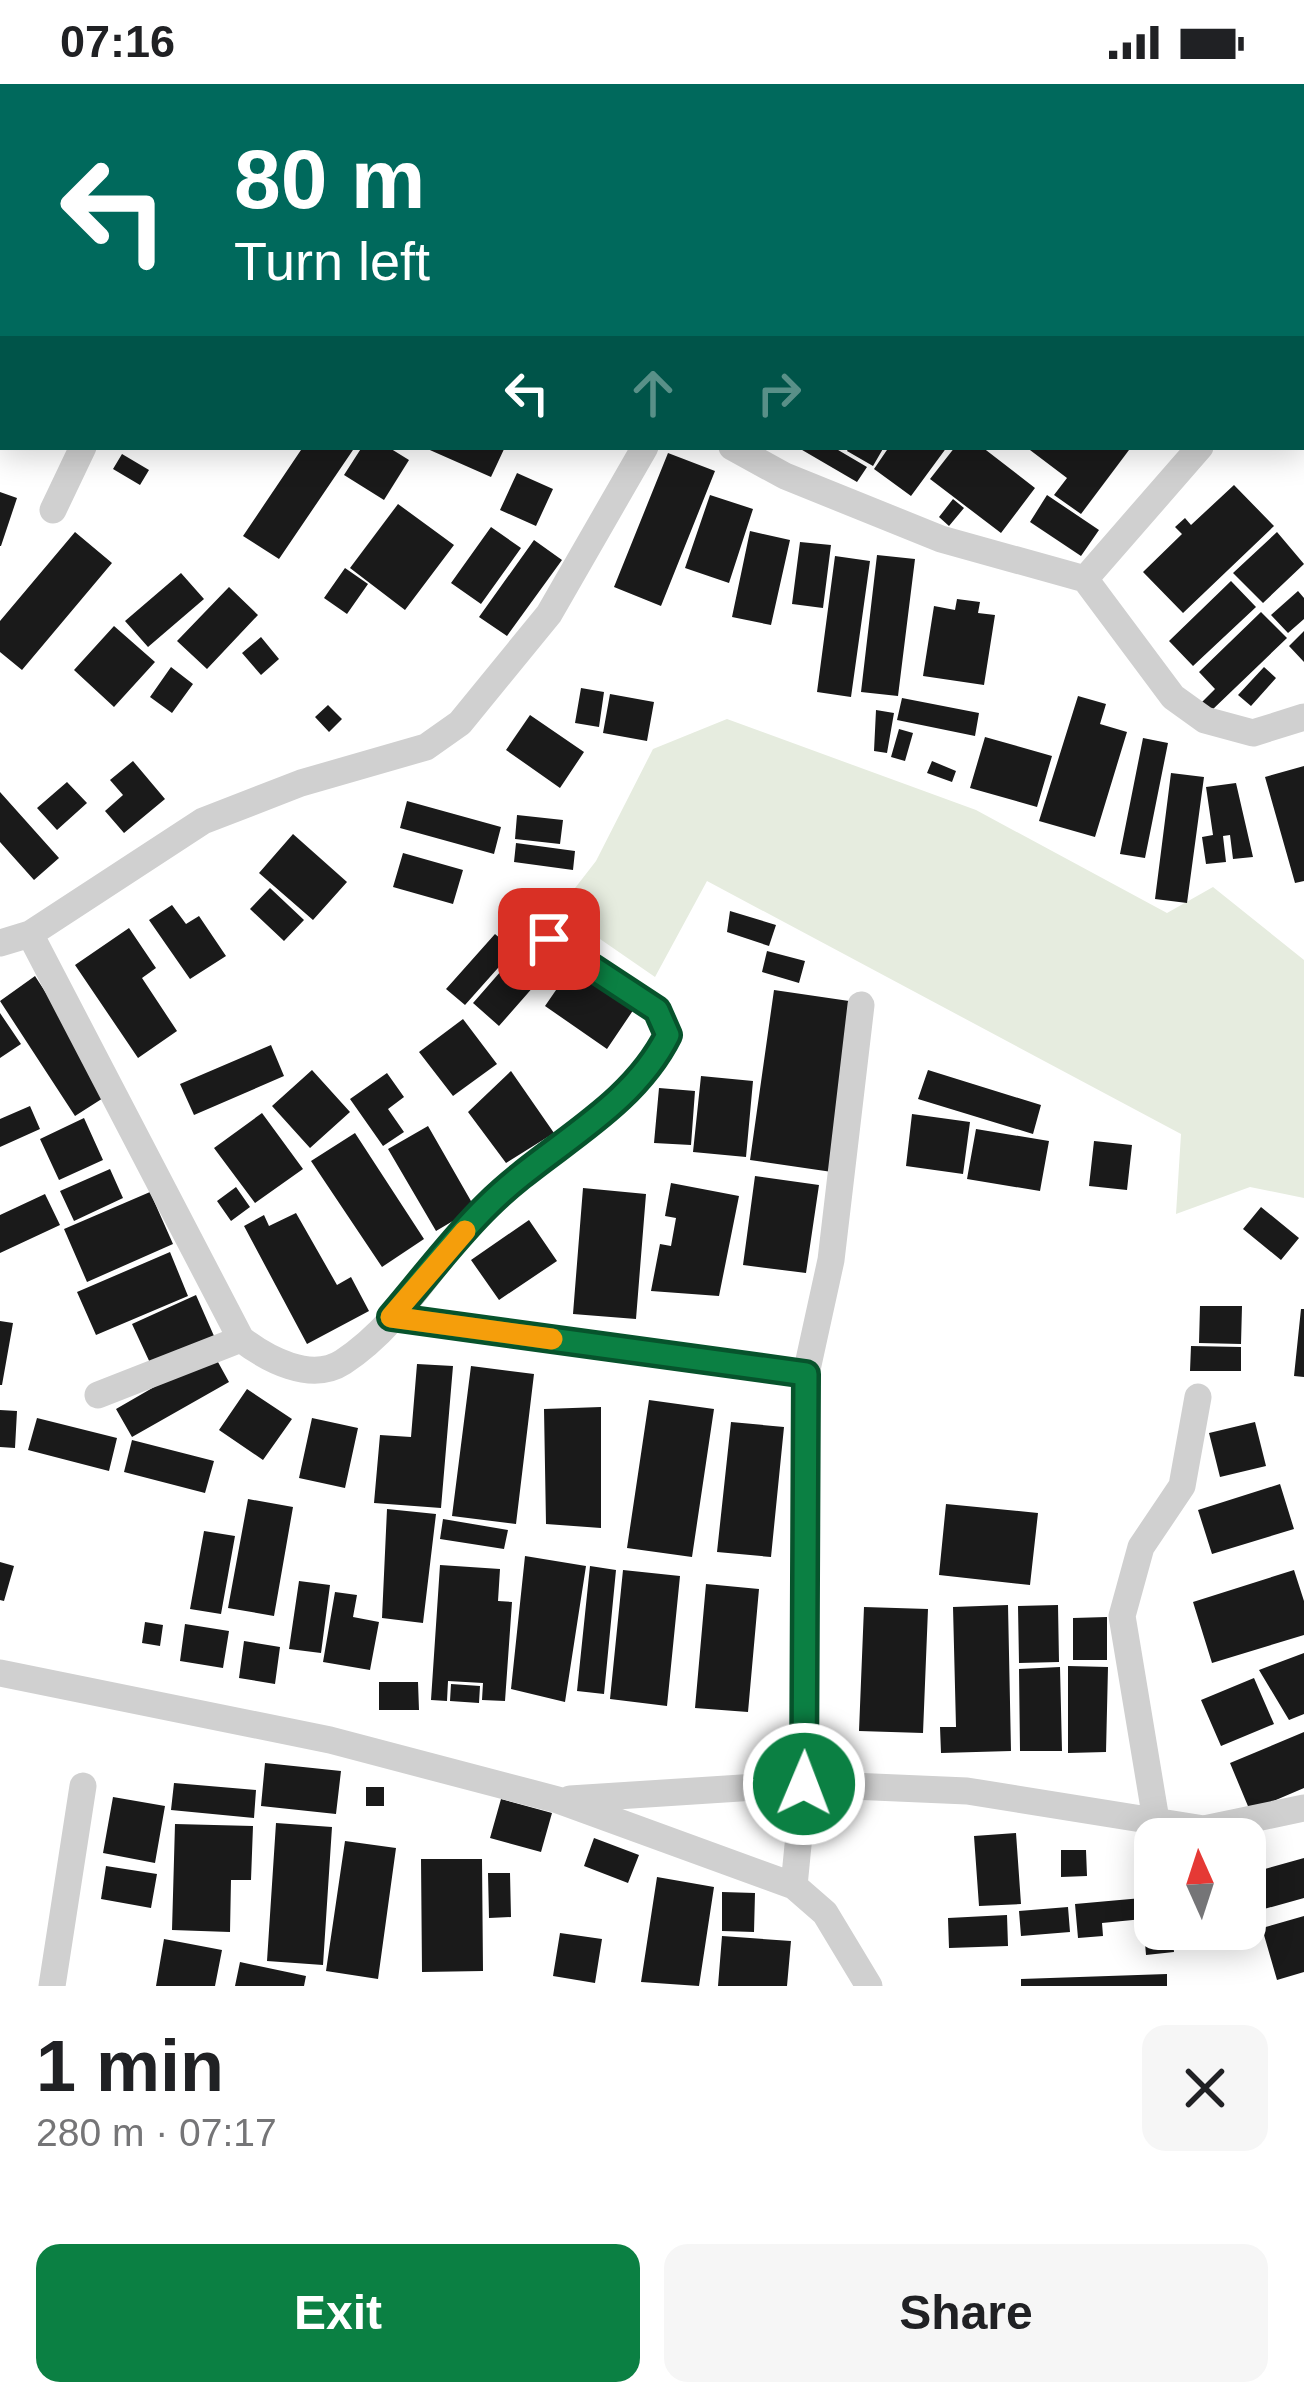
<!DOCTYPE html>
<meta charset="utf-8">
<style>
:root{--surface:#fff;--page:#f6f6f6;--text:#202124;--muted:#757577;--accent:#0b8043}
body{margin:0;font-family:Arial,sans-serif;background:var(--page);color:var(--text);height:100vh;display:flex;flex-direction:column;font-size:45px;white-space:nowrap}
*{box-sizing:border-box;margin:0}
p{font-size:39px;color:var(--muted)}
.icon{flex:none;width:66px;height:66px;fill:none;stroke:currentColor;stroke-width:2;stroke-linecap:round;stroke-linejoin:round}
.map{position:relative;height:1902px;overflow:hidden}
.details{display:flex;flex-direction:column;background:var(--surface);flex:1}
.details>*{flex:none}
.hud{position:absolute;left:0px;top:0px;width:1305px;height:366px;box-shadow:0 6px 30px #0003;background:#00695c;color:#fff;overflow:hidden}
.needle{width:78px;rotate:357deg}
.tools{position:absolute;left:1134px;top:1734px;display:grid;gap:24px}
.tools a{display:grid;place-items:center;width:132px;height:132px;border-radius:24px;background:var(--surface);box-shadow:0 6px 30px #0003;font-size:60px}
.pin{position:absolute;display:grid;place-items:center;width:102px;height:102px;color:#fff;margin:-51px;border-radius:24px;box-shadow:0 6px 18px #0006}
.me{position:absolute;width:132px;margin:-66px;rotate:1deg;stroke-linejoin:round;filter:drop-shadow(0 0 9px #0008)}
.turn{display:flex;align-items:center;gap:42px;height:252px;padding:0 36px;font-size:54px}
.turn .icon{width:156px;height:156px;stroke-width:2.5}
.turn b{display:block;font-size:84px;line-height:102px}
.lanes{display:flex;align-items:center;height:114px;padding:0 36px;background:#0003;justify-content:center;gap:60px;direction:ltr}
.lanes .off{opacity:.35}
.round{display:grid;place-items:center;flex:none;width:126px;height:126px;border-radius:24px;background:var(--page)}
.head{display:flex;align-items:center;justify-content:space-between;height:204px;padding:0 36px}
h1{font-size:72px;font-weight:800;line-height:90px}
.action{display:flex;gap:24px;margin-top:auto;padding:24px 36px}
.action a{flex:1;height:138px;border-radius:24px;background:var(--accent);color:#fff;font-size:48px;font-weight:800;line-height:138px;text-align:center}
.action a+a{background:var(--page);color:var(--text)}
.status{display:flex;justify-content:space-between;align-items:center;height:84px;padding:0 60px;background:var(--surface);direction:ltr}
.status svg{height:33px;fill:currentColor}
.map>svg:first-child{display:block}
</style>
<div class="status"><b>07:16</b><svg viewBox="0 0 49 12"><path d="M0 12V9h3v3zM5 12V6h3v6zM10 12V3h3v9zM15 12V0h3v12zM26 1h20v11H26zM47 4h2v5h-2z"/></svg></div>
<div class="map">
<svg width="1304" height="1902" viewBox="0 0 1304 1902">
<rect width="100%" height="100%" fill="#fff"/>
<path fill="#e6ecdf" d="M727 635 976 726 1167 829 1213 803 1304 876V1114L1250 1103 1176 1130 1181 1050 707 797 655 893 558 826 596 777 653 665Z"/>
<path fill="#1a1a1a" d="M303 363H355L279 475 243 452Z
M362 363H388L409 376 384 416 344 391Z
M423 363H505L491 393Z
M797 363H833L867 383 857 398Z
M849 363H884L873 382 847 367Z
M889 363H947L911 412 874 385Z
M955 363H982L1035 404 1001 449 930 395Z
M1026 363H1124L1129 366 1081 430 1054 411 1067 394Z
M668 369 715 387 661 522 614 503Z
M122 370 149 386 140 401 113 385Z
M517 389 553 405 536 442 500 426Z
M1234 401 1274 442 1183 529 1143 488 1182 450 1175 443 1185 434 1191 441Z
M0 408 17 414 1 462H0Z
M710 411 753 425 729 499 685 484Z
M1047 411 1099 446 1081 472 1030 438Z
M953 415 964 424 949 442 939 433Z
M398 420 454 461 405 526 350 484Z
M491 443 521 464 481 520 451 499Z
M750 447 790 456 771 541 732 533Z
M75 448 112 479 22 586 0 568V537Z
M1277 448 1304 480 1263 519 1233 489Z
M534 456 562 476 507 552 479 533Z
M800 458 831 461 823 524 792 520Z
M877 471 915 475 898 612 861 608Z
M835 472 870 477 851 613 817 608Z
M345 484 368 500 347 530 324 514Z
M181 489 204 515 148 563 125 537Z
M1231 497 1256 523 1193 582 1169 557Z
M229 503 258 531 207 585 177 557Z
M1298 507 1304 514V535L1288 549 1271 531Z
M957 515 980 518 978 529 995 531 984 601 923 592 934 522 955 526Z
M1261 528 1287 554 1211 627 1202 618 1215 605 1199 588Z
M114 542 155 578 114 623 74 586Z
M1304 547V578L1289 562Z
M261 553 279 575 261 591 242 569Z
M171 583 193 600 172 629 150 613Z
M1264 583 1276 594 1251 622 1238 611Z
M581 604 604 608 599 643 575 639Z
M610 610 654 618 647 657 603 649Z
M1078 612 1106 620 1100 640 1127 648 1095 753 1039 737Z
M902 614 979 629 975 652 897 636Z
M328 621 342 635 329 648 315 633Z
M876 626 894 629 887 669 874 667Z
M530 631 584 668 560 704 506 666Z
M899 645 913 649 905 677 891 673Z
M985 653 1052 672 1037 723 970 704Z
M1143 654 1168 659 1145 774 1120 770Z
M133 677 165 715 124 749 105 727 123 711 110 696Z
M932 677 956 687 952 698 927 689Z
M1304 682V797L1295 799 1265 693Z
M1171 689 1204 693 1187 819 1155 815Z
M67 698 87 719 57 746 37 724Z
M1236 699 1253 773 1233 775 1230 751 1223 752 1226 778 1206 780 1202 753 1213 751 1206 703Z
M0 708 59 774 34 796 0 758Z
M407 717 501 743 494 770 400 744Z
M517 731 563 736 560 760 515 755Z
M293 750 347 798 313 836 259 789Z
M516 759 575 767 573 786 514 778Z
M403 769 463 786 453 820 393 803Z
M270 804 304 836 284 857 250 825Z
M172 821 186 840 199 832 226 872 190 895 149 836Z
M730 827 776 841 769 862 727 848Z
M129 844 156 884 142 894 177 947 138 974 75 881Z
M495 850 514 866 465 921 446 905Z
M523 862 549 885 499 942 473 919Z
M767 867 805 877 799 899 762 888Z
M574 880 636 922 607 965 545 922Z
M35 892 111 1009 75 1032 0 917Z
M774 906 856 918 832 1088 750 1076Z
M0 929 21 960 0 974Z
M463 935 497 980 453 1012 419 968Z
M271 961 284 992 194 1031 180 1000Z
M312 986 350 1028 310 1064 272 1022Z
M928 986 1041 1021 1033 1050 918 1015Z
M511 987 554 1049 506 1079 468 1028Z
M387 989 404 1013 388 1025 404 1048 383 1062 350 1015Z
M701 992 753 997 746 1073 693 1068Z
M659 1004 695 1007 691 1061 654 1059Z
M30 1022 40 1045 0 1063V1035Z
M262 1029 303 1085 255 1119 214 1064Z
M912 1030 970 1038 963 1090 906 1082Z
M84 1034 103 1076 59 1096 40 1055Z
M428 1042 475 1124 436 1147 388 1065Z
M976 1045 1049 1057 1040 1107 967 1095Z
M355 1049 424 1155 382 1183 311 1077Z
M1094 1057 1132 1061 1127 1106 1089 1102Z
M110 1085 123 1114 74 1137 60 1107Z
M755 1092 819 1101 806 1189 743 1181Z
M671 1099 739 1112 719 1212 651 1207 660 1160 671 1162 676 1134 665 1132Z
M236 1103 250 1123 231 1137 217 1117Z
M583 1104 646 1110 636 1235 573 1230Z
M150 1108 173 1160 87 1198 64 1145Z
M45 1110 60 1141 0 1169V1131Z
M1261 1123 1299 1154 1281 1176 1243 1145Z
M296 1129 337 1201 351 1193 369 1227 307 1260 244 1142 264 1131 269 1142Z
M529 1136 557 1177 499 1216 471 1176Z
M170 1168 188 1212 96 1251 77 1208Z
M196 1211 214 1252 151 1281 132 1240Z
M1200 1222H1242L1241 1260 1199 1259Z
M1301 1225H1304V1293L1294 1292Z
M0 1237 13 1239 2 1301H0Z
M1191 1262 1241 1263V1287H1190Z
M213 1269 229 1298 132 1353 116 1325Z
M417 1280 453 1282 441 1424 374 1419 380 1351 411 1353Z
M471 1282 534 1290 516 1440 452 1432Z
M247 1305 292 1335 263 1376 219 1346Z
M649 1316 714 1325 692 1473 627 1464Z
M601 1323V1444L546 1440 544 1325Z
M0 1326 17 1327 15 1364 0 1363Z
M37 1334 117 1354 109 1387 28 1366Z
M312 1334 358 1344 345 1404 299 1394Z
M731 1338 784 1343 771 1473 717 1468Z
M1255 1338 1266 1382 1220 1393 1209 1349Z
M132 1356 214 1377 205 1409 124 1388Z
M1280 1400 1294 1445 1212 1470 1198 1426Z
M248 1415 293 1423 274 1532 228 1524Z
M946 1420 1038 1429 1030 1501 939 1491Z
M387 1425 436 1430 423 1539 382 1534Z
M443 1435 508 1446 504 1465 440 1455Z
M204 1447 235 1452 221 1530 190 1525Z
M525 1472 586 1482 565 1618 511 1605Z
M0 1478 14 1482 4 1517 0 1516Z
M440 1481 500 1485 498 1517 512 1518 505 1617 482 1616 483 1599 448 1597 447 1617 431 1616Z
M590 1482 616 1486 604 1610 577 1607Z
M623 1486 680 1492 667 1622 610 1615Z
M1294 1486 1304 1517V1551L1212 1579 1193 1518Z
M299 1497 330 1501 321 1569 289 1565Z
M706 1500 759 1505 748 1628 695 1624Z
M335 1508 357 1511 353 1533 379 1538 370 1586 323 1578Z
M1008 1521 1011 1667 941 1669 940 1643H956L953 1523Z
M1058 1521 1059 1578 1019 1579 1018 1522Z
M864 1523 928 1525 923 1649 859 1647Z
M1107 1533V1576H1073V1534Z
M145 1538 163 1541 160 1562 142 1559Z
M185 1540 229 1547 223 1584 180 1577Z
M244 1557 280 1563 275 1600 239 1594Z
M1304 1569V1630L1289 1636 1259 1586Z
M1068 1582 1108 1583 1106 1668 1068 1669Z
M1060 1583 1062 1667H1020L1019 1585Z
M1254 1594 1274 1640 1221 1662 1201 1616Z
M379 1598H418L419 1626H379Z
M451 1600 480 1602 479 1619 450 1617Z
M1304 1648V1704L1250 1727 1230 1679Z
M265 1679 341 1687 336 1730 261 1722Z
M174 1699 256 1706 254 1734 171 1726Z
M366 1703H384V1722H366Z
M113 1713 165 1722 155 1779 103 1769Z
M501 1715 552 1729 541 1768 490 1754Z
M276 1739 332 1743 323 1881 267 1877Z
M175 1740 253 1742 251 1796H231L230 1848 172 1846Z
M1016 1749 1021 1820 979 1822 974 1752Z
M594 1754 639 1771 628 1799 584 1782Z
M345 1757 396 1764 378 1895 326 1887Z
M1061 1766H1086L1087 1792 1061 1793Z
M1304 1774V1814L1257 1827 1247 1790Z
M421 1775H482L483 1887 422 1888Z
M106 1782 157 1790 151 1824 101 1815Z
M488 1789H510L511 1833 489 1834Z
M657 1793 714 1803 699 1902 641 1898Z
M722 1808 755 1809 754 1848 722 1847Z
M1142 1814 1143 1835 1102 1839 1103 1852 1078 1854 1075 1820Z
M1068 1823 1070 1848 1021 1852 1019 1827Z
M1007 1831 1008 1862 949 1864 948 1834Z
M1304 1832V1888L1277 1896 1262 1844Z
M560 1849 602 1855 595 1899 553 1892Z
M722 1852 791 1857 787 1902H718Z
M164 1855 222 1866 215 1902H156Z
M1173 1857 1174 1868 1146 1871 1145 1859Z
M240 1878 306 1892 304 1902H235Z
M1167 1890V1902H1021V1895Z"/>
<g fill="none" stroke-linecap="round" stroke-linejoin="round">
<path stroke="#d0d0d0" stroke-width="27" d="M254 3 255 0
M685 3 687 0
M920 3 923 0
M1302 293 1304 292
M732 363 785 392 941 455 1085 495 1173 613 1205 636 1253 649 1304 633
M53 426 83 363
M1085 495 1200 363
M30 850 241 1255C267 1275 311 1299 343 1278 402 1240 438 1169 487 1121 546 1063 629 1027 668 951L657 925 549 855
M0 859 30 850 203 737 301 699 426 663 460 639 549 530 645 363
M391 1233 806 1290
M98 1311 241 1255
M0 1589 330 1656 558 1716 794 1802 825 1829 869 1902
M570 1715 804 1700 967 1707 1204 1745 1304 1724
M1157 1742 1122 1532 1141 1463 1182 1402 1198 1313
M794 1802 804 1700 806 1290 831 1176 861 921
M52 1902 83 1702"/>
</g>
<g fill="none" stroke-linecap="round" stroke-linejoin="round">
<g stroke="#07532c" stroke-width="30">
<path id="route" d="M549 855 657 926 668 951C630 1027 546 1063 488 1121 453 1155 423 1196 391 1233L806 1290 804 1700"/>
</g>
<use href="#route" stroke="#0b8043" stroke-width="21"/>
<path stroke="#f59e0b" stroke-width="21" d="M465 1147 391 1233 552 1255"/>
</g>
</svg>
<div class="tools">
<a><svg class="needle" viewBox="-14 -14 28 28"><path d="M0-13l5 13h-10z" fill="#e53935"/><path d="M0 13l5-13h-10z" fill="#757577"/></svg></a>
</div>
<div class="pin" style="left:549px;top:855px;background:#d93025"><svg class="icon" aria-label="arrive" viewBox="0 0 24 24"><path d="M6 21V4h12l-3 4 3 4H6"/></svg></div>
<svg class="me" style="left:804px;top:1700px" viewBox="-20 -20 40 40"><circle r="17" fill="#0b8043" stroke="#fff" stroke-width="3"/><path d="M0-11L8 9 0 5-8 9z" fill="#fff"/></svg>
<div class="hud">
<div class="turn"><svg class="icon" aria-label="left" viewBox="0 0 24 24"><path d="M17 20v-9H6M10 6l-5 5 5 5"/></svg><div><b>80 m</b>Turn left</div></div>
<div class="lanes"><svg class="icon" aria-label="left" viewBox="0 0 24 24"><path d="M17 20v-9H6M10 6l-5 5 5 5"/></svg><svg class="icon off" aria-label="ahead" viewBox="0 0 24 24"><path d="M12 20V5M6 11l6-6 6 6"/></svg><svg class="icon off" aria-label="right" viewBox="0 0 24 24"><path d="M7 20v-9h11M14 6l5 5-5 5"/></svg></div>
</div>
</div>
<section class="details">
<div class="head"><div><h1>1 min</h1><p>280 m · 07:17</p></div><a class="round"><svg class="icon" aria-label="close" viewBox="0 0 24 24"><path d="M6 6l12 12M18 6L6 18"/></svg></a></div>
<div class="action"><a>Exit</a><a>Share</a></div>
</section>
